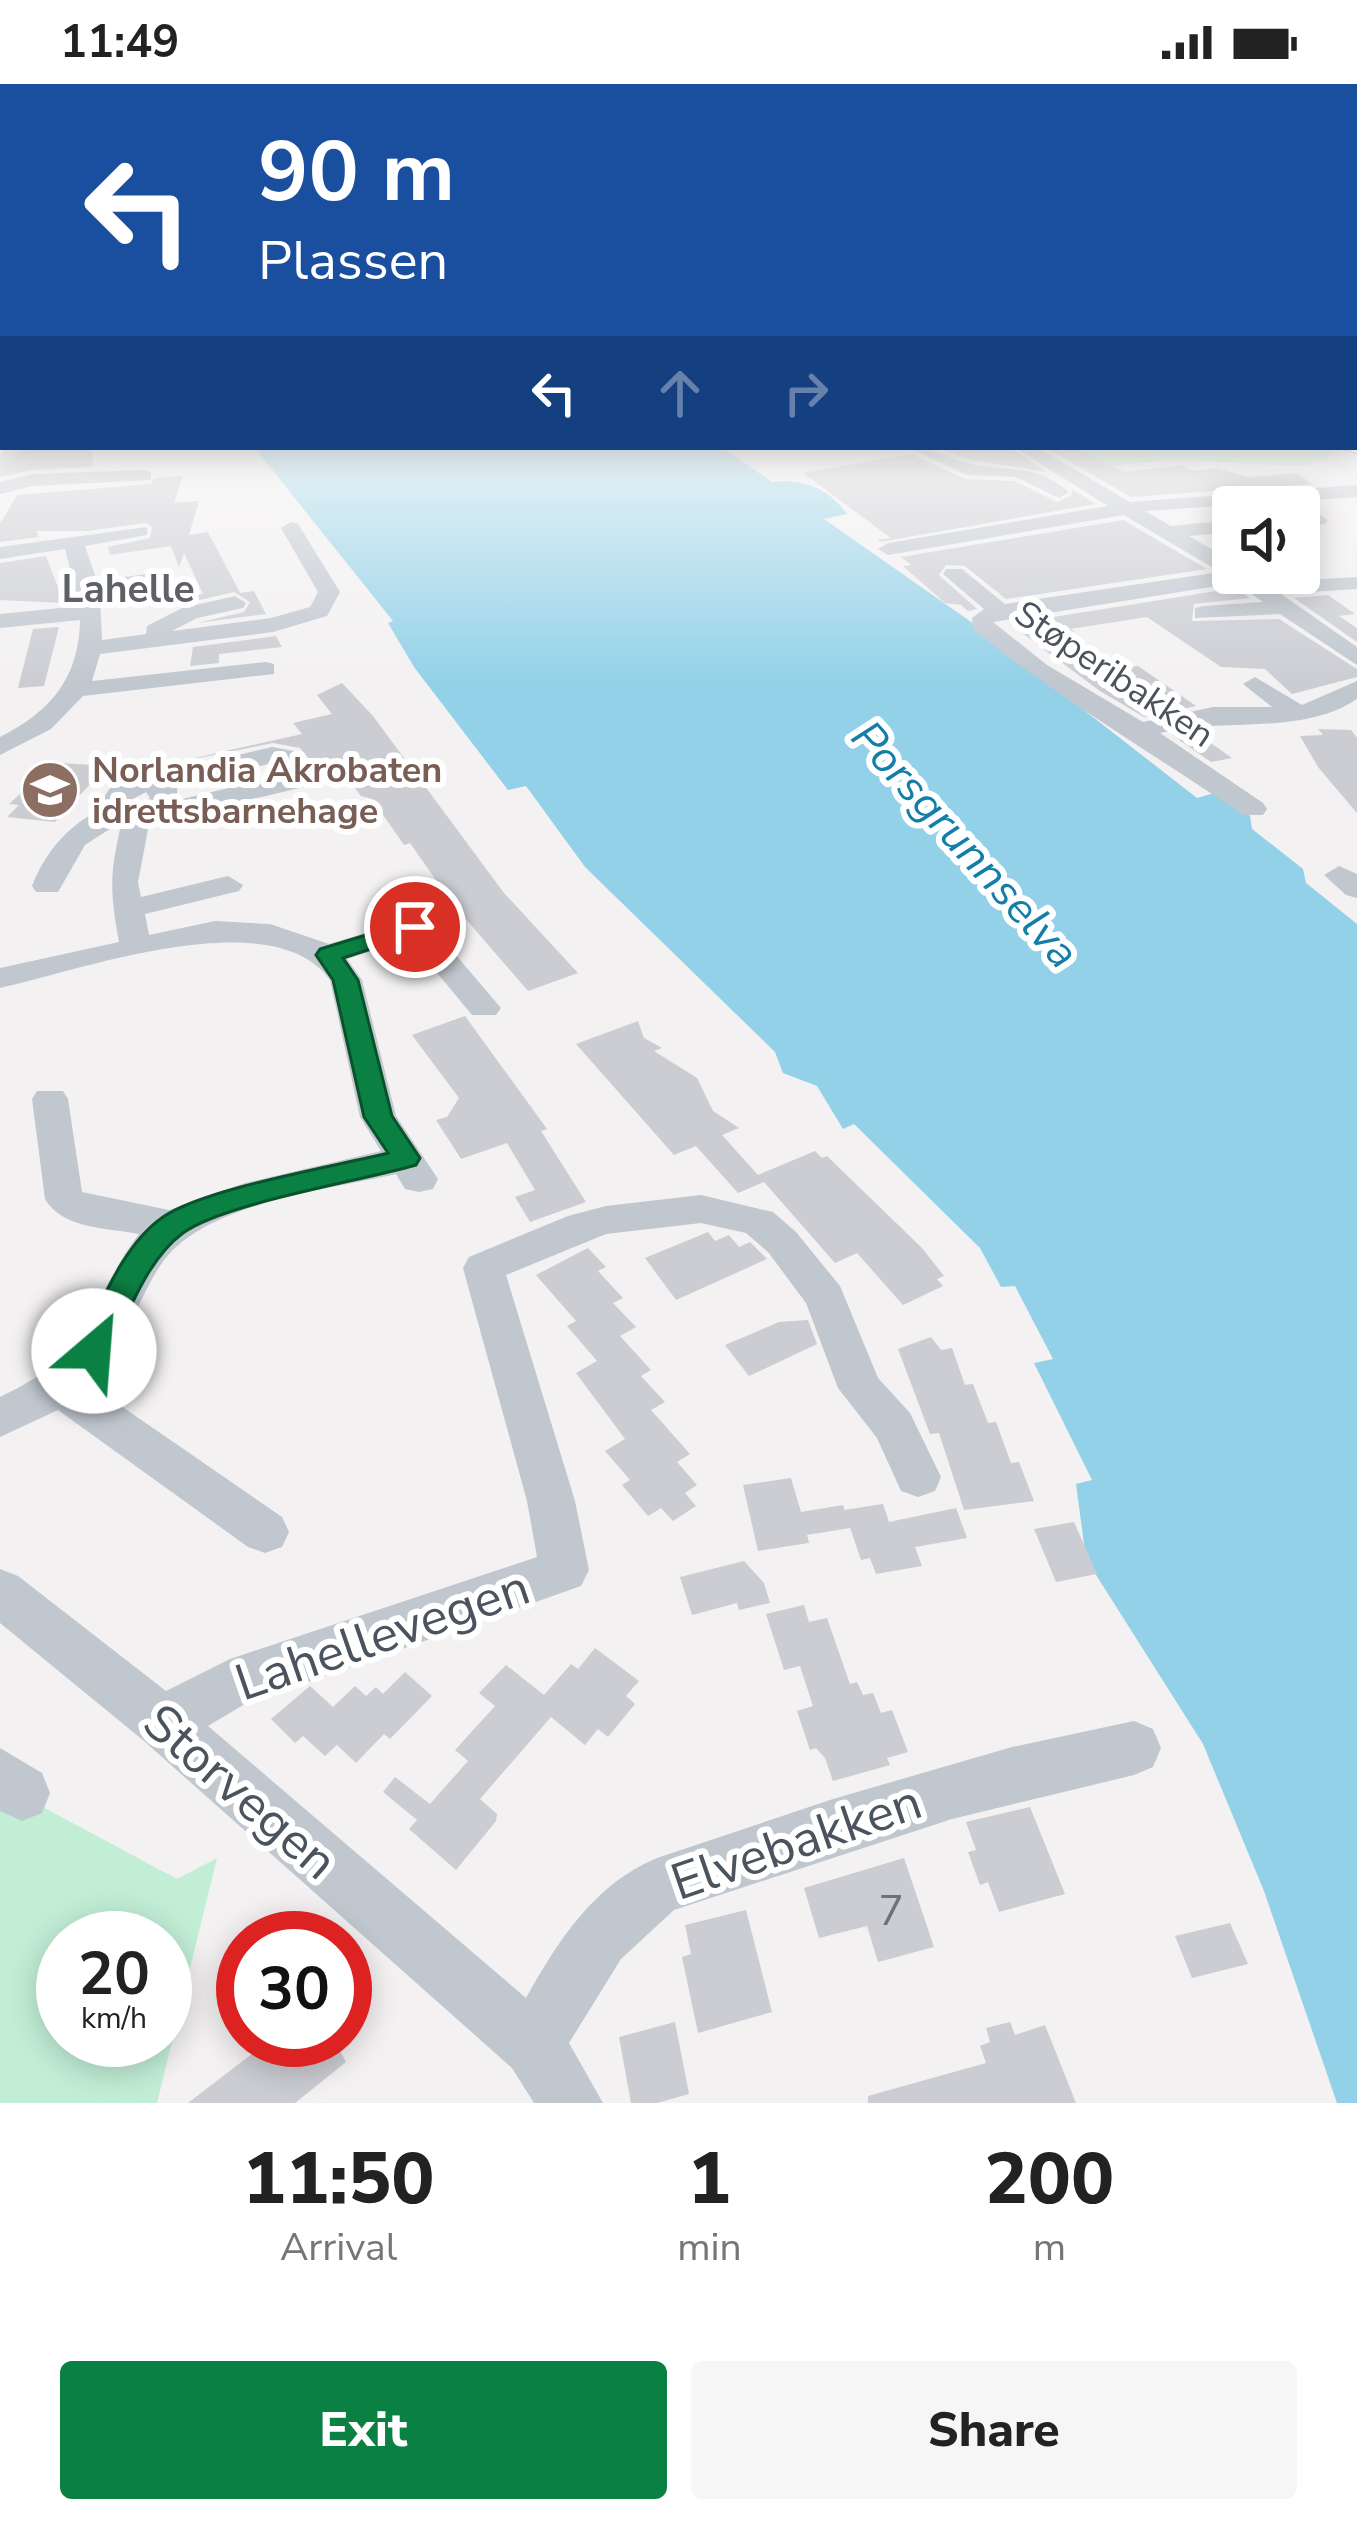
<!DOCTYPE html>
<meta charset="utf-8">
<style>
:root{--surface:#fff;--page:#f6f6f6;--text:#222;--muted:#767676;--accent:#0b8043}
body{margin:0;font-family:"Nunito Sans",sans-serif;background:var(--page);color:var(--text);height:100vh;display:flex;flex-direction:column;font-size:45px;white-space:nowrap}
*{box-sizing:border-box;margin:0}
p{font-size:39px;color:var(--muted)}
.icon{flex:none;width:66px;height:66px;fill:none;stroke:currentColor;stroke-width:2;stroke-linecap:round;stroke-linejoin:round}
.map{position:relative;height:2019px;overflow:hidden}
.details{display:flex;flex-direction:column;background:var(--surface);flex:1}
.details>*{flex:none}
.guide{position:absolute;left:0px;top:0px;width:1359px;height:366px;box-shadow:0 6px 30px #0003;background:#1a4fa0;color:#fff;overflow:hidden}
.buttons{position:absolute;left:1212px;top:402px;display:grid;gap:24px}
.buttons a{display:grid;place-items:center;width:108px;height:108px;border-radius:12px;background:var(--surface);box-shadow:0 6px 30px #0003;font-size:60px}
.speed{position:absolute;left:36px;top:1827px;display:flex;gap:24px;font-size:60px;font-weight:700;text-align:center}
.speed>*{display:grid;place-content:center;width:156px;height:156px;border-radius:50%;background:var(--surface);box-shadow:0 6px 30px #0003;line-height:1}
.speed small{font-size:30px;font-weight:400}
.speed .limit{border:18px solid #d22;background:#fff;color:#111}
.pin{position:absolute;display:grid;place-items:center;width:102px;height:102px;color:#fff;margin:-51px;border:6px solid #fff;border-radius:50%;box-shadow:0 3px 12px #0007}
.me{position:absolute;width:132px;margin:-66px;rotate:27deg;stroke-linejoin:round;filter:drop-shadow(0 0 9px #0008)}
.turn{display:flex;align-items:center;gap:42px;height:252px;padding:0 60px;font-size:54px}
.turn .icon{width:156px;height:156px;stroke-width:2.5}
.turn b{display:block;font-size:84px;line-height:102px}
.lanes{display:flex;align-items:center;height:114px;padding:0 60px;background:#0003;justify-content:center;gap:60px;direction:ltr}
.lanes .off{opacity:.35}
.eta{display:flex;justify-content:space-evenly;align-items:center;height:204px;text-align:center}
.eta b{font-size:72px;font-weight:800;line-height:84px}
.button{display:flex;gap:24px;margin-top:auto;padding:24px 60px}
.button a{flex:1;height:138px;border-radius:12px;background:var(--accent);color:#fff;font-size:48px;font-weight:800;line-height:138px;text-align:center}
.button a+a{background:var(--page);color:var(--text)}
.status{display:flex;justify-content:space-between;align-items:center;height:84px;padding:0 60px;background:var(--surface);direction:ltr}
.status svg{height:33px;fill:currentColor}
.map>svg:first-child{display:block}
</style>
<div class="status"><b>11:49</b><svg viewBox="0 0 49 12"><path d="M0 12V9h3v3zM5 12V6h3v6zM10 12V3h3v9zM15 12V0h3v12zM26 1h20v11H26zM47 4h2v5h-2z"/></svg></div>
<div class="map">
<svg width="1357" height="2019" viewBox="0 0 1357 2019">
<rect width="100%" height="100%" fill="#f3f1f1"/>
<path fill="#c2eed6" fill-rule="evenodd" d="M1074 363H1318L1340 369 1303 382 1174 376 1107 382Z
M0 1700 177 1795 217 1774 157 2019H0ZM63 1854H165V1956H63Z"/>
<path fill="#92d1e8" d="M254 363H722L772 398C802 394 829 404 847 430L824 435 967 535 1197 714 1218 708 1250 732 1252 745 1303 785 1306 799 1357 840V2019H1337L1264 1807 1203 1660 1086 1475 1076 1400 1092 1396 1034 1279 1053 1275 1015 1202 1001 1203 980 1164 854 1040 843 1045 817 1002 783 989 775 968 585 783 526 702 508 706 414 583 388 539 393 537Z"/>
<path fill="#cbcdd3" d="M6 363H92L93 383 33 386 0 393V372Z
M954 363H1010L1046 388 972 376 941 365Z
M1045 363H1075L1124 388 1182 381 1192 387 1216 384 1249 393 1297 389 1312 400 1131 413Z
M911 370 965 395 1015 397 1057 418 1071 412 1072 405 1096 420 880 458 877 456 891 454 803 389Z
M183 392 174 419 199 417 189 451 208 448 240 509 254 507 266 530 197 539 244 528 250 518 234 508 178 521 175 515 203 510 184 469 179 483 171 462 110 471 108 463 150 454 152 443 146 439 87 447H36L39 453 0 458V440L17 411 151 400 155 394Z
M1123 436 1207 485 1006 515 965 482 946 481 939 491 977 525 968 527 961 521 945 519 903 482 911 481 901 473Z
M46 472 64 519 0 516V479Z
M1235 504 1250 514 1194 520 1192 537 1279 535 1357 585V593L1292 610 1265 585 1221 583 1147 533 1070 545 1075 548 1066 549 1116 585 1138 582 1196 622 1144 633 1100 607 1010 540Z
M1328 511 1355 530 1339 532 1357 544V558L1294 514Z
M59 543 44 602 18 604 33 545Z
M276 552 282 563 219 570V579L190 582 193 563Z
M342 599 373 632 504 809 578 889 528 907 452 819 410 759 404 761 372 715 361 712 336 679 316 683 300 664 273 659 173 679 302 650 293 639 332 630 317 611Z
M1318 645 1351 646 1357 654V729L1318 683 1300 652 1323 651Z
M1195 648 1232 674 1211 678 1172 651Z
M61 679 107 682 55 738 7 733 19 721 9 720 19 711 41 689 50 690Z
M465 932 547 1045 541 1047 586 1118 530 1138 515 1113 535 1106 507 1059 461 1075 436 1036 447 1033 459 1014 412 951Z
M638 937 644 954 662 964 654 967 697 994 713 1027 739 1044 722 1051 758 1091 815 1067 822 1074 827 1072 922 1164 944 1192 937 1195 943 1202 903 1221 857 1169 835 1179 764 1098 738 1109 696 1062 674 1071 576 960Z
M708 1148 715 1157 729 1151 739 1163 750 1158 767 1175 676 1216 645 1174Z
M588 1164 606 1183 598 1187 623 1214 613 1219 636 1243 620 1252 651 1286 641 1292 665 1318 651 1326 690 1370 677 1378 697 1401 685 1409 696 1422 673 1437 661 1424 648 1432 622 1401 630 1396 605 1367 625 1355 576 1289 597 1277 567 1242 576 1237 536 1191Z
M808 1236 817 1260 749 1292 725 1261 779 1238Z
M931 1253 941 1266 952 1264 965 1301 973 1300 988 1339 996 1338 1011 1379 1019 1378 1034 1417 964 1426 939 1349 930 1350 898 1265Z
M791 1394 801 1428 843 1421 850 1444 807 1451 809 1459 758 1467 743 1401Z
M883 1420 889 1438 956 1424 967 1454 915 1463 922 1482 876 1490 870 1474 861 1476 844 1426Z
M1074 1438 1097 1490 1056 1498 1034 1445Z
M744 1477 764 1499 770 1519 739 1526 737 1519 692 1531 680 1493Z
M804 1521 809 1538 827 1534 850 1600 857 1598 863 1611 873 1609 881 1629 892 1626 908 1668 887 1674 890 1681 833 1697 825 1674 816 1664 810 1666 797 1627 813 1622 800 1582 784 1586 766 1530Z
M595 1564 639 1597 626 1612 635 1620 608 1653 598 1645 585 1661 551 1633 480 1715 497 1730 496 1737 456 1786 409 1745 417 1736 383 1708 395 1693 430 1720 468 1677 455 1666 495 1622 479 1609 506 1581 544 1611 571 1580 578 1585Z
M405 1588 432 1612 390 1655 384 1650 356 1679 337 1661 325 1672 303 1652 295 1659 271 1635 310 1602 333 1623 355 1602 366 1612 376 1603 383 1610Z
M1030 1723 1065 1810 999 1828 988 1798 980 1801 968 1768 976 1766 966 1738Z
M904 1774 934 1863 878 1878 867 1842 819 1854 804 1804Z
M746 1826 772 1928 698 1949 682 1873 691 1870 685 1841Z
M1230 1839 1248 1880 1192 1894 1175 1852Z
M675 1938 689 2010 657 2019H631L619 1953Z
M1010 1938 1015 1951 1045 1941 1076 2019H868V2012L986 1979 980 1962 990 1958 986 1944Z
M270 1956H334L346 1978 295 2019H188Z"/>
<g fill="none" stroke-linecap="round" stroke-linejoin="round">
<path fill="#c0c7cf" fill-rule="evenodd" d="M907 363C935 363 954 378 980 382 1014 386 1041 383 1069 408L1059 414 1016 393 967 391Z
M1014 363H1036L1130 418 1357 401V413L1145 427 1171 442 1233 436V448L1189 452 1233 478V489H1250L1263 498 1357 493V505L1281 510 1357 563V581L1280 530 1195 534V524L1203 522 1263 518 1236 499 993 538 1047 581 1143 638 1213 623H1272L1243 600 1255 593 1302 621 1357 597V615C1302 652 1225 633 1160 649L1263 719 1267 725 1263 731H1243C1153 669 1057 614 973 545L972 534 984 525 943 490 946 485H962L1005 520 1220 488 1124 431 888 471 878 465 888 459 1108 422Z
M144 386 151 388V396L33 402 0 410V398L33 390Z
M1318 430 1328 436 1325 440 1299 444V432Z
M291 438 298 440 340 508 327 532 273 548 100 570 92 597 266 578 274 580V590L83 612 51 645 0 671V653C52 627 79 593 80 536L0 544V530L79 522 65 465 0 475V463L147 443V451L85 462 97 497 160 488 171 494 160 500 100 509 102 556 146 550 147 542 182 524 235 512 246 519 243 524 197 534 172 547 271 534 310 523 318 508 281 444Z
M272 663 299 668 315 690 308 702 177 733 150 735 138 798 141 813 228 792 243 801 239 807 145 830 149 851 215 837 270 840 329 860 415 834 426 836 501 924 496 931H472L409 855 347 875 362 896 396 1032 438 1095 433 1105 419 1108 405 1105 396 1090C327 1106 200 1119 160 1182 134 1221 125 1267 92 1302L282 1433 289 1448 282 1463 265 1469 248 1463 58 1326 0 1353V1313C100 1266 82 1226 139 1150 108 1144 62 1145 45 1115L32 1015 37 1007H63L68 1015 82 1108 169 1126 245 1099 381 1067 360 1033 330 896C273 816 81 886 0 904V884L119 858C110 807 109 791 122 737L85 761 58 808H36L32 802C46 767 68 741 102 725L99 720 113 700ZM272 679 281 680 288 690 178 716 177 704ZM146 708 150 714 137 720 129 717Z
M1339 782 1357 790V814L1346 811 1324 791Z
M701 1111 773 1128 796 1148 840 1202 878 1294 910 1329 941 1393 935 1407 918 1413 901 1407 877 1354 838 1304 806 1219 768 1168 746 1149 701 1139 606 1150 506 1191 575 1417 589 1486 581 1502 245 1620 208 1642 526 1914C558 1857 594 1800 657 1774L833 1715 1012 1663 1134 1637 1153 1645 1161 1664 1153 1683 1134 1691 952 1735 674 1826 621 1875 569 1959 603 2019H534L512 1984 144 1657 0 1539V1485L18 1492 166 1607 230 1575 537 1473 527 1417 463 1184 469 1173 568 1132 606 1122Z
M0 1664 42 1689 50 1709 42 1729 22 1737 0 1727Z"/>
<g stroke="#b3b6bb" stroke-width="8">
<path id="rail" d="M1345 363 1357 366"/>
</g>
<use href="#rail" stroke="#fff" stroke-width="4.5" stroke-dasharray="14" stroke-linecap="butt"/>
</g>
<linearGradient id="sky" x2="0" y2="1"><stop stop-color="#85c0e8"/><stop offset="0.53" stop-color="#faf9f9"/><stop offset="1" stop-color="#faf9f9" stop-opacity="0"/></linearGradient>
<rect width="1357" height="600" fill="url(#sky)"/>
<path fill="#0b8043" stroke="#07532c" stroke-width="3" d="M415 836 423 838V848L343 874 358 896 392 1032 420 1074 416 1081C361 1097 224 1119 183 1149 144 1178 127 1235 105 1276L94 1280 82 1276 77 1267C100 1224 121 1162 163 1133 206 1104 332 1083 388 1069L364 1033 333 896 316 871 320 865Z"/>
<defs>
<g id="school-disc" transform="scale(3)"><circle r="9.5" fill="#8d6e63" stroke="#fff"/><path d="M0-5L7-2L0 1L-7-2ZM-4 1L0 2.5L4 1V4Q0 6-4 4Z" fill="#fff"/></g>
</defs>
<g fill-rule="evenodd">
<use href="#school-disc" x="50" y="706"/>
</g>
<g text-anchor="middle" stroke-width="12" stroke-linejoin="round" paint-order="stroke">
<g font-size="36" fill="#4a535e" stroke="#fff">
<text transform="translate(1115 589) rotate(34)" y="13">Støperibakken</text>
</g>
<g font-size="36" font-weight="bold" fill="#785e54" stroke="#fff" text-anchor="start">
<text x="92" y="698">Norlandia Akrobaten<tspan x="92" dy="41">idrettsbarnehage</tspan></text>
</g>
<g font-size="39" font-weight="bold" fill="#5e6166" stroke="#fff">
<text x="128" y="518">Lahelle</text>
</g>
<g font-size="42" fill="#6a727b">
<text x="891" y="1841">7</text>
</g>
<g font-size="45" font-style="italic" fill="#137ea7" stroke="#fff">
<text transform="translate(966 760) rotate(48)" y="16">Porsgrunnselva</text>
</g>
<g font-size="51" fill="#4a535e" stroke="#fff">
<text transform="translate(382 1550) rotate(-19)" y="18">Lahellevegen</text>
<text transform="translate(241 1707) rotate(41)" y="18">Storvegen</text>
<text transform="translate(796 1757) rotate(-19)" y="18">Elvebakken</text>
</g>
</g>
</svg>
<div class="buttons">
<a><svg class="icon" aria-label="sound" viewBox="0 0 24 24"><path d="M4 9h4l5-4v14l-5-4H4zM17 9q2 3 0 6"/></svg></a>
</div>
<div class="speed"><div>20<small>km/h</small></div><div class="limit">30</div></div>
<div class="pin" style="left:415px;top:843px;background:#d93025"><svg class="icon" aria-label="arrive" viewBox="0 0 24 24"><path d="M6 21V4h12l-3 4 3 4H6"/></svg></div>
<svg class="me" style="left:94px;top:1267px" viewBox="-20 -20 40 40"><circle r="19" fill="#fff"/><path d="M0-13L10 11 0 6-10 11z" fill="#0b8043"/></svg>
<div class="guide">
<div class="turn"><svg class="icon" aria-label="left" viewBox="0 0 24 24"><path d="M17 20v-9H6M10 6l-5 5 5 5"/></svg><div><b>90 m</b>Plassen</div></div>
<div class="lanes"><svg class="icon" aria-label="left" viewBox="0 0 24 24"><path d="M17 20v-9H6M10 6l-5 5 5 5"/></svg><svg class="icon off" aria-label="ahead" viewBox="0 0 24 24"><path d="M12 20V5M6 11l6-6 6 6"/></svg><svg class="icon off" aria-label="right" viewBox="0 0 24 24"><path d="M7 20v-9h11M14 6l5 5-5 5"/></svg></div>
</div>
</div>
<section class="details">
<div class="eta">
<div><b>11:50</b><p>Arrival</p></div>
<div><b>1</b><p>min</p></div>
<div><b>200</b><p>m</p></div>
</div>
<div class="button"><a>Exit</a><a>Share</a></div>
</section>
